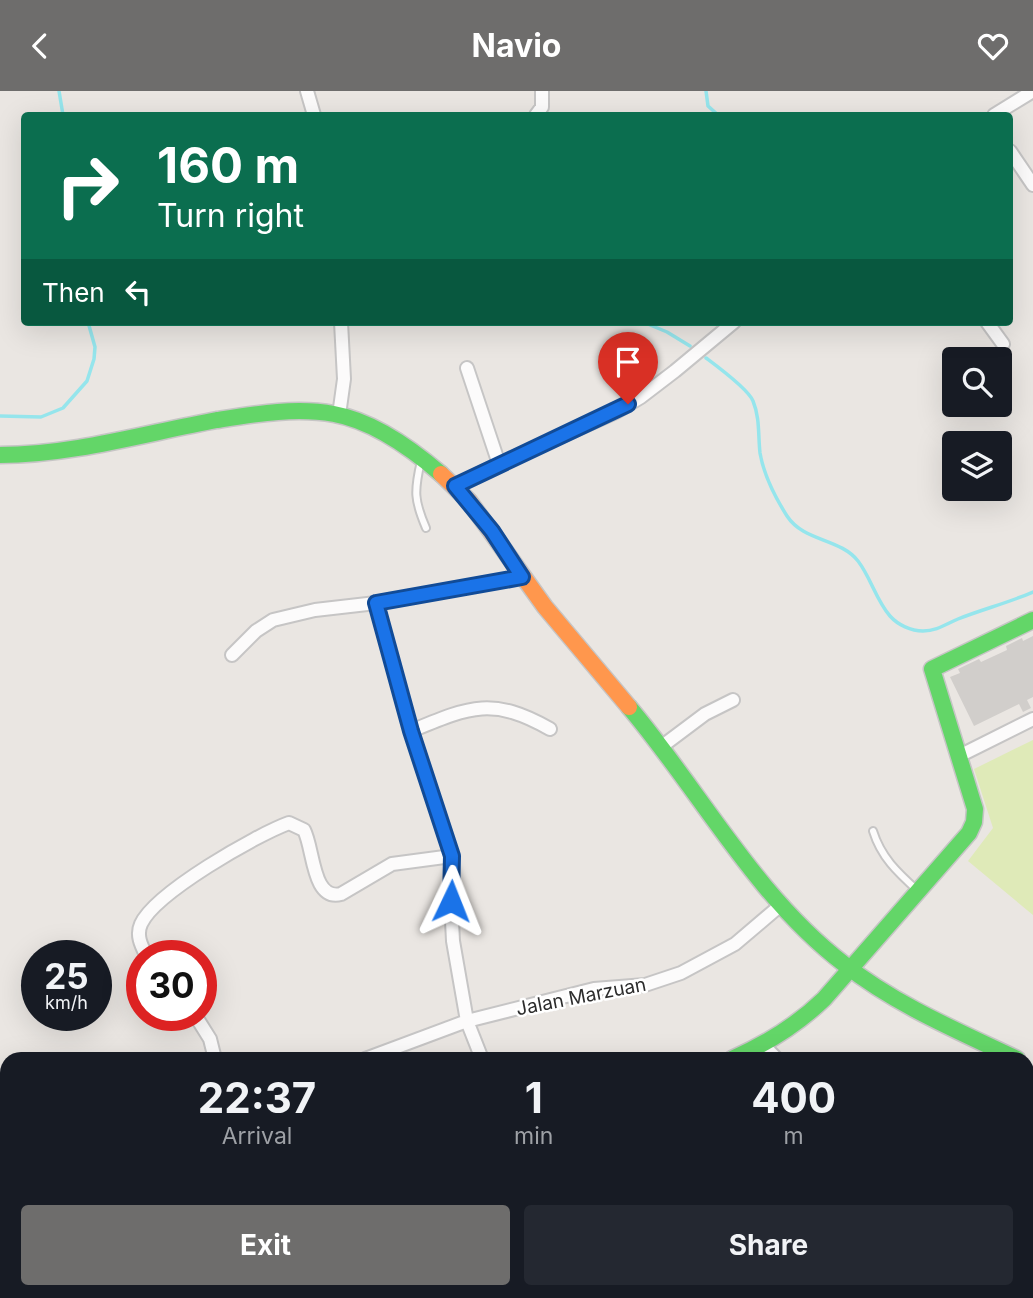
<!DOCTYPE html>
<style>
:root{--surface:#171b24;--page:#242831;--text:#f1f3f6;--muted:#9ea1a6;--accent:#6e6d6c}
body{margin:0;font-family:Inter,sans-serif;background:var(--page);color:var(--text);height:100vh;display:flex;flex-direction:column;font-size:26px;white-space:nowrap}
*{box-sizing:border-box;margin:0}
p{font-size:23px;color:var(--muted)}
.icon{flex:none;width:38px;height:38px;fill:none;stroke:currentColor;stroke-width:2;stroke-linecap:round;stroke-linejoin:round}
.map{position:relative;flex:1;overflow:hidden}
.side{position:absolute;left:0px;top:961px;width:1034px;height:247px;display:flex;flex-direction:column;background:var(--surface);border-radius:21px 21px 0 0;box-shadow:0 7px 28px #0002}
.side>*{flex:none}
.banner{position:absolute;left:21px;top:21px;width:992px;height:214px;border-radius:7px;box-shadow:0 7px 28px #0002;background:#0b6e4f;color:#fff;overflow:hidden}
.buttons{position:absolute;left:942px;top:256px;display:grid;gap:14px}
.buttons a{display:grid;place-items:center;width:70px;height:70px;border-radius:7px;background:var(--surface);box-shadow:0 7px 28px #0002;font-size:35px}
.speed{position:absolute;left:21px;top:849px;display:flex;gap:14px;font-size:35px;font-weight:700;text-align:center}
.speed>*{display:grid;place-content:center;width:91px;height:91px;border-radius:50%;background:var(--surface);box-shadow:0 7px 28px #0002;line-height:1}
.speed small{font-size:18px;font-weight:400}
.speed .limit{border:10px solid #d22;background:#fff;color:#111}
.pin{position:absolute;display:grid;place-items:center;width:60px;height:60px;color:#fff;margin:-72px -30px;border-radius:50% 50% 50% 0;rotate:-45deg;box-shadow:0 0 7px #0007}
.pin .icon{rotate:45deg}
.me{position:absolute;width:77px;margin:-38px;rotate:2deg;stroke-linejoin:round;filter:drop-shadow(0 0 5px #0008)}
.turn{display:flex;align-items:center;gap:24px;height:147px;padding:0 21px;font-size:32px}
.turn .icon{width:91px;height:91px;stroke-width:2.5}
.turn b{display:block;font-size:49px;line-height:60px}
.then{display:flex;align-items:center;height:66px;padding:0 21px;background:#0003;gap:14px;font-size:26px}
.eta{display:flex;justify-content:space-evenly;align-items:center;height:119px;text-align:center}
.eta b{font-size:42px;font-weight:700;line-height:49px}
.button{display:flex;gap:14px;margin-top:auto;padding:14px 21px}
.button a{flex:1;height:80px;border-radius:7px;background:var(--accent);color:#fff;font-size:28px;font-weight:700;line-height:80px;text-align:center}
.button a+a{background:var(--page);color:var(--text)}
header{display:flex;justify-content:space-between;align-items:center;height:91px;padding:0 21px;background:var(--accent);color:#fff;font-size:32px;font-weight:700}
.map>svg:first-child{display:block}
</style>
<header><svg class="icon" aria-label="back" viewBox="0 0 24 24"><path d="M15 5l-7 7 7 7"/></svg>Navio<svg class="icon" aria-label="heart" viewBox="0 0 24 24"><path d="M12 20l-8-8c-3-5 5-10 8-4 3-6 11-1 8 4z"/></svg></header>
<div class="map">
<svg width="1033" height="1207" viewBox="0 0 1033 1207">
<rect width="100%" height="100%" fill="#eae6e2"/>
<path fill="#dfeab8" d="M1033 649V824L968 770 993 737 974 678Z"/>
<g fill="none" stroke-linecap="round" stroke-linejoin="round">
<path stroke="#95e5ec" stroke-width="3.5" d="M59 0 63 24
M706 0 708 15 718 24
M643 231 667 241 690 255
M706 267C718 276 748 298 753 310 760 327 758 344 760 362 764 385 775 406 787 425 804 451 840 447 858 470 871 487 876 509 890 525 898 534 911 540 923 540 937 540 946 533 958 528 983 518 1008 512 1033 501
M0 325 41 326 63 317 87 290 94 268 95 256 88 231"/>
</g>
<path fill="#d1cecb" d="M1033 545V606L1027 609 1031 617 1023 621 1019 613 974 635 950 586 960 582 958 578 979 568 981 571 1007 559 1006 555 1022 547 1023 550Z"/>
<g fill="none" stroke-linecap="round" stroke-linejoin="round">
<g stroke="#c6c5c5" stroke-width="10">
<path id="lane" d="M421 370C414 400 414 409 426 437
M873 740C881 766 897 781 918 800"/>
</g>
<g stroke="#c6c5c5" stroke-width="16">
<path id="street" d="M307 0 314 24
M536 24 542 16V0
M994 24 1033 0
M1010 60 1033 94
M987 231 1003 253
M467 277 499 373
M339 324 344 288 341 231
M455 395 499 373 616 321 641 306 675 280 734 231
M376 512 411 640 452 765 451 810 453 850 467 930 482 968
M232 564 256 540 273 529 315 519 376 512 522 486
M411 640C469 616 492 605 550 638
M661 656 705 623 733 609
M959 665 1033 628
M146 864C141 854 136 844 141 833 155 802 256 744 289 732L304 739C314 758 312 810 341 803L392 773 452 765
M195 924 210 948 215 968
M763 954 777 968
M365 968 467 930 594 898 645 894 681 882 735 853 782 813
M1027 995 1033 985
M0 1020 7 1033
M95 1200 102 1207
M285 1200 287 1207
M772 1200 778 1207
M999 1200 1004 1207
M689 1207 698 1200"/>
</g>
<g stroke="#c6c5c5" stroke-width="19">
<path id="fast" d="M0 364C73 364 146 342 217 329 255 323 296 316 334 323 373 330 412 358 441 383
M629 616C700 700 755 805 844 873 896 914 958 940 1017 968
M732 968C766 953 797 934 824 908L969 742 974 731 975 718 932 578 1033 529"/>
</g>
<g stroke="#c6c5c5" stroke-width="19">
<path id="slow" d="M441 383 469 410 545 516 629 616"/>
</g>
<use href="#lane" stroke="#fcfbfb" stroke-width="6"/>
<use href="#street" stroke="#fcfbfb" stroke-width="12"/>
<use href="#fast" stroke="#63d668" stroke-width="16"/>
<use href="#slow" stroke="#ff974d" stroke-width="16"/>
</g>
<g fill="none" stroke-linecap="round" stroke-linejoin="round">
<g stroke="#114b97" stroke-width="18">
<path id="route" d="M451 810 452 765 411 640 376 512 522 486 492 440 455 395 628 313"/>
</g>
<use href="#route" stroke="#1a73e8" stroke-width="12"/>
</g>
<g text-anchor="middle" stroke-width="5" stroke-linejoin="round" paint-order="stroke">
<g font-size="19" fill="#2c2c2c" stroke="#fff">
<text transform="translate(581 905) rotate(-11)" y="7">Jalan Marzuan</text>
</g>
</g>
</svg>
<div class="buttons">
<a><svg class="icon" aria-label="search" viewBox="0 0 24 24"><circle cx="10" cy="10" r="6"/><path d="M15 15l6 6"/></svg></a>
<a><svg class="icon" aria-label="layers" viewBox="0 0 24 24"><path d="M12 4l9 5-9 5-9-5zM3 14l9 5 9-5"/></svg></a>
</div>
<div class="speed"><div>25<small>km/h</small></div><div class="limit">30</div></div>
<div class="pin" style="left:628px;top:313px;background:#d93025"><svg class="icon" aria-label="arrive" viewBox="0 0 24 24"><path d="M6 21V4h12l-3 4 3 4H6"/></svg></div>
<svg class="me" style="left:451px;top:810px" viewBox="-20 -20 40 40"><path d="M0-17L14 15 0 8-14 15z" fill="#1a73e8" stroke="#fff" stroke-width="4"/></svg>
<div class="banner">
<div class="turn"><svg class="icon" aria-label="right" viewBox="0 0 24 24"><path d="M7 20v-9h11M14 6l5 5-5 5"/></svg><div><b>160 m</b>Turn right</div></div>
<div class="then">Then<svg class="icon" aria-label="left" viewBox="0 0 24 24"><path d="M17 20v-9H6M10 6l-5 5 5 5"/></svg></div>
</div>
<section class="side">
<div class="eta">
<div><b>22:37</b><p>Arrival</p></div>
<div><b>1</b><p>min</p></div>
<div><b>400</b><p>m</p></div>
</div>
<div class="button"><a>Exit</a><a>Share</a></div>
</section>
</div>
